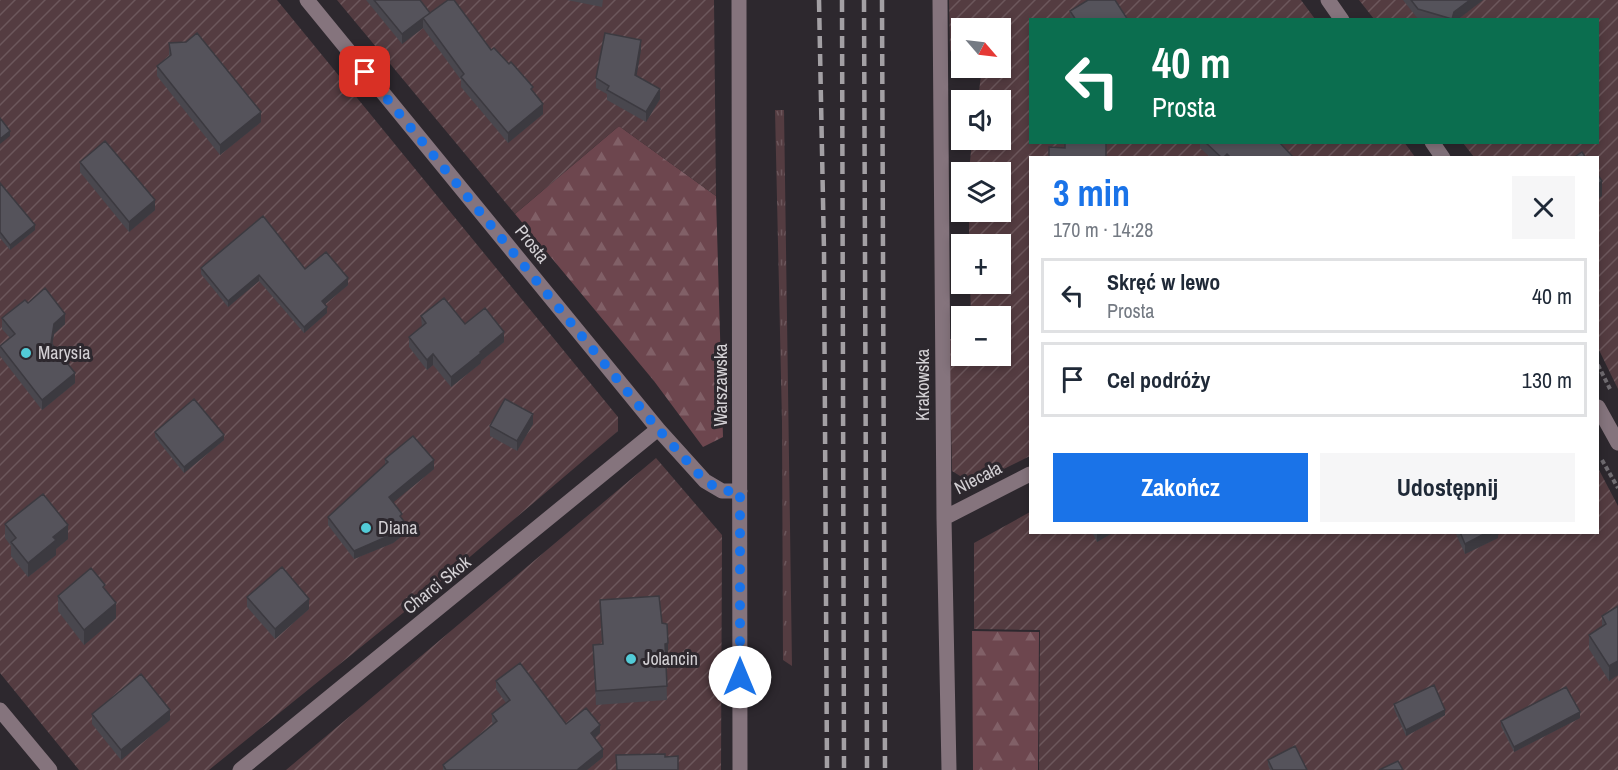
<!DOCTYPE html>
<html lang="pl">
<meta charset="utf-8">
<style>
:root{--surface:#fff;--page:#f6f6f7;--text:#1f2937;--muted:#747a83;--line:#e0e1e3;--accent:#1a73e8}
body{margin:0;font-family:"Archivo Narrow",sans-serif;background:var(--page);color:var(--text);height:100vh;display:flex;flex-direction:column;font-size:22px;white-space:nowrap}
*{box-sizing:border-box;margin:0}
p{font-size:20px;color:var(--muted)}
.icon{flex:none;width:33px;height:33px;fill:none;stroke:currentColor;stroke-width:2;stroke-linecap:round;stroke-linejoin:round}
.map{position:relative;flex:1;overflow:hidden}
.details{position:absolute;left:1029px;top:156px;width:570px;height:378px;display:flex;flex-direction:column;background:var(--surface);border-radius:0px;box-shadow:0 3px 9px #0003}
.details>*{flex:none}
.top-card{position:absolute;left:1029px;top:18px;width:570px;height:126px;border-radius:0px;box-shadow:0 3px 9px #0003;background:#0b6e4f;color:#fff;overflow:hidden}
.needle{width:39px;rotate:118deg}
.tools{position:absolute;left:951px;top:18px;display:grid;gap:12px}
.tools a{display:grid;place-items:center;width:60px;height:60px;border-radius:0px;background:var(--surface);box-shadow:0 3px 9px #0003;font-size:30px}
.pin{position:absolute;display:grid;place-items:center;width:51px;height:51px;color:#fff;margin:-26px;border-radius:12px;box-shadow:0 3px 9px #0006}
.me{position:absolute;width:66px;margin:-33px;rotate:0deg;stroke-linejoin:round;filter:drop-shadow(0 0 4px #0008)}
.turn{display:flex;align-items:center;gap:21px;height:126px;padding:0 24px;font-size:27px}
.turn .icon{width:78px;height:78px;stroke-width:2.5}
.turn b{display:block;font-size:42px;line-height:51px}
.round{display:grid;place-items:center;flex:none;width:63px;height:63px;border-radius:0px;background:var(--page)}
.headline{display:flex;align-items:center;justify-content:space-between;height:102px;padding:0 24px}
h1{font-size:36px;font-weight:700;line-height:45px;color:var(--accent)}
.action{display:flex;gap:12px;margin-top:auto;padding:12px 24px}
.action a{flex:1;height:69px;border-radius:0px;background:var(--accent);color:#fff;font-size:24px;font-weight:700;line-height:69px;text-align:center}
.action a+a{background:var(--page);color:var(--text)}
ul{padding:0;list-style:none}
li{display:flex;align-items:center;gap:18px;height:75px;margin:0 12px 9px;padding:0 12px;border:3px solid var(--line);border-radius:0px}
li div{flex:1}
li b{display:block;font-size:22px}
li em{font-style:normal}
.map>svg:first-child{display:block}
</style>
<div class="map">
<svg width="1618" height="770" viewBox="0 0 1618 770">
<defs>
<pattern id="grass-tufts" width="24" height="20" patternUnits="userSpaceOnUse" patternTransform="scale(1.5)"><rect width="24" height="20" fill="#543c41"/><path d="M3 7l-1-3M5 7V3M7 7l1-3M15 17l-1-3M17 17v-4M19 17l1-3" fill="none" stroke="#6c575c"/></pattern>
<pattern id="forest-firs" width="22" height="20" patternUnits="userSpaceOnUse" patternTransform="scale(1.5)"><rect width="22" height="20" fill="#6d464e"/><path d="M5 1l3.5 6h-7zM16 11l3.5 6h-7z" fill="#816067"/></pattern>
<pattern id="garden-furrows" width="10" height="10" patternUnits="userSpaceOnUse" patternTransform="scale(1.5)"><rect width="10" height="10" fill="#543c41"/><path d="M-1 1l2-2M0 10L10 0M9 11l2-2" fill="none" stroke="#6c575c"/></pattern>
</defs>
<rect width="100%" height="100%" fill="#2d282e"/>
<path fill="url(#grass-tufts)" d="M775 110H784L792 666 783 660 782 421Z"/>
<path fill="url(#forest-firs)" d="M619 126 716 196 723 437 703 447 654 381 515 214Z
M972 631 1039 632 1038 770H973Z"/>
<path fill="url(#garden-furrows)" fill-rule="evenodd" d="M0 0H277L618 417V431L424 596 209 770H79L0 673Z
M337 0H714L716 196 619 126 515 214Z
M949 0H1301L1315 19 1030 20V142H1404L1415 157 1030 158V456L973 484 952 471 949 339H961L962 356H1000V316H971L970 284H1000V244H969V212H1000V172H969L972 140H1000V100H978L981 75 965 76 950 50ZM962 28H1000V68H962Z
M1359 0H1618V389L1598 348V158L1474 157 1463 143 1598 142V20L1374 19Z
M656 458 722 535 721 770H286Z
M1598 468 1618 506V770H1039L1040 630 974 629V543L1030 512V532H1598Z"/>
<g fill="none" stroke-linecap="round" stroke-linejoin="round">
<path stroke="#706c71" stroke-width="4" stroke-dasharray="4.5 3" stroke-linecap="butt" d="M1598 365 1610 389
M1602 460 1618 488"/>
<path stroke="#85747d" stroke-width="15" d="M307 0 658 429 705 481 722 491H740
M739 0 740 770
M940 0 944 518 949 770
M1328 0 1342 20
M1432 142 1443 158
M1598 407 1618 443
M944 518 1030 474
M0 710 50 770
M240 770 658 429"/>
<path stroke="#a3a0a4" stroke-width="4.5" stroke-dasharray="12 6" stroke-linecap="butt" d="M819 0 824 251 827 770
M842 0 844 770
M864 0 867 770
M882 0 885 770"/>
</g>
<path fill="#49474e" d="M366 0H420L430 13 491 50 533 91 543 114 508 143 461 87V80L423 28 402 44Z
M567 0H603L602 7Z
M1403 0H1483L1457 20 1418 19Z
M1070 11 1128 20H1072L1070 16Z
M169 43 261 122 220 155 157 76V66L169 56Z
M641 50 636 76 660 99 646 122 607 100V94L596 88V78Z
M1200 142H1279L1294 158H1211L1200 148Z
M80 162 155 210 129 232 80 172Z
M0 183 35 230 10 250 0 238Z
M201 268 305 269 348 285 325 304 327 313 304 333 259 281 228 307 201 274Z
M28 303 65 324 54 334 52 345 75 383 42 410 0 356V346L10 338 2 329V318Z
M421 316 465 324 504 342 481 361V363L451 387 433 365 427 370 409 347V337L422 327Z
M533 424 517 451 490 436V426Z
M155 432 224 440 184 473 155 437Z
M385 459 434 469 393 502 406 533 393 543 354 559 328 525V517L385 465Z
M5 524 68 539 56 549V555L28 577 11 556V546L5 538Z
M1092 532H1114L1097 542Z
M1455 532H1501L1498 535V538L1465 554Z
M105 590 116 618 84 645 58 611V596Z
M247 597 309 609 275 639 247 607Z
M600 600 662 623 668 657 666 658 667 700 596 705 593 645 602 644Z
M1618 606V675L1609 681 1589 649V635L1602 626V616Z
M496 681 566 724 600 733 595 738 603 757 587 770H443V765L493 724 492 722V714L506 703 496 689Z
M1394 704 1445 715 1406 736 1394 709Z
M92 714 170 720 121 760 92 724Z
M1580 718 1514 752 1501 726V721Z
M1268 760 1307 770H1270L1268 765Z"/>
<path fill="#3c3a40" d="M1470 0H1483L1457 20H1452L1454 12Z
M423 18V28L402 44V34Z
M641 40V50L635 85V75Z
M660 89V99L646 122V112Z
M543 104V114L508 143V133Z
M261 112V122L220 155V145Z
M10 131V136L0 144V139Z
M1602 181V196L1598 199V184Z
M155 200V210L129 232V222Z
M35 225V230L10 250V245Z
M259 275V281L228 307V301Z
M348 278V285L322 307V301Z
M327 307V313L304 333V327Z
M65 314V324L54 334 51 353V343L54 324Z
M504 332V342L481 361V363L451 387V377Z
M433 354V365L427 370V360Z
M75 373V383L42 410V400Z
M533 414V424L517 451V441Z
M224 435V440L184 473V467Z
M434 460V469L389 506V497Z
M406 524V533L393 543 354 559V551Z
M68 525V539L56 549V555L28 577V563L53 537Z
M1097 532H1114L1097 542Z
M1488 532H1501L1498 535V538L1465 554V544Z
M309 599V609L275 639V629Z
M116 603V618L84 645V630Z
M668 643V657L665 658V644Z
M1618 661V675L1609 681V666Z
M170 710V720L121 760V750Z
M1445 710V715L1406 736V730Z
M1580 712V718L1514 752V747Z
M600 725V733L591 741V733Z
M603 749V757L587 770H577Z"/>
<path fill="#55535b" stroke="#3c3a40" stroke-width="1.5" d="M374 0H420L430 13 423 18 448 0H454L491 50 494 48 509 64 511 62 533 87 531 89 543 104 508 133 461 77 464 74 423 18 402 34Z
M1088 0H1115L1128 20H1076L1070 11Z
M1411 0H1470L1454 12 1452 19 1418 9Z
M197 33 261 112 220 145 157 66 171 55 169 43 186 42Z
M605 33 641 40 635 75 660 89 646 112 607 90 609 86 596 78Z
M0 118 10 131 0 139Z
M105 141 155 200 129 222 80 162Z
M1065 142H1106V158H1049V147L1065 148Z
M1205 142H1279L1294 158H1231L1227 154 1223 158H1222Z
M1582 152 1586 158H1573Z
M1598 175 1602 181 1598 184Z
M0 183 35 225 10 245 0 232Z
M263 216 305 269 326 252 348 278 322 301 327 307 304 327 259 275 228 301 201 268Z
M45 288 65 314 54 324 51 343 75 373 42 400 0 346 15 334 2 318 25 300 28 303Z
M444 298 465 324 485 308 504 332 480 352 481 353 451 377 433 354 427 360 409 337 426 323 421 316Z
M194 399 224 435 184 467 155 432Z
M505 399 533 414 517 441 490 426Z
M413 436 434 460 389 497 402 514 400 516 406 524 393 534 354 551 328 517 388 462 385 459Z
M43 494 68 525 53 537 56 540 28 563 11 542 16 538 5 524Z
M1460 532H1488L1465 544Z
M282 567 309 599 275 629 247 597Z
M91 568 105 585 103 587 116 603 84 630 58 596Z
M659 596 662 623 667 624 668 643 665 644 667 686 596 691 593 645 603 644 600 600Z
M1618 606V661L1609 666 1589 635 1606 624 1602 616Z
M520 663 566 724 586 708 600 725 591 733 603 749 577 770H446L443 765 497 721 492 714 510 700 496 681Z
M141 674 170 710 121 750 92 714Z
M1434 685 1445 710 1406 730 1394 704Z
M1566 687 1580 712 1514 747 1501 721Z
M1295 746 1307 770H1273L1268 760Z
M665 754V757L678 756V770H617L616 755Z
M1398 761 1403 770H1379Z"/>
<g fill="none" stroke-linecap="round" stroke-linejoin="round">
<path stroke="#1a73e8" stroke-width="10" stroke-dasharray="0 18" d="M365 72 658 429 705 481 722 491H740V677"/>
</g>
<g fill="#52cbd7" stroke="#2d282e" stroke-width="2">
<circle cx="26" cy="353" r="6"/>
<circle cx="366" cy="528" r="6"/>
<circle cx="631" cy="659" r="6"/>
</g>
<g text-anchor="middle" stroke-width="6" stroke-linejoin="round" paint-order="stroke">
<g font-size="18" fill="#d3d0d4" stroke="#2d282e">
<text transform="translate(532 244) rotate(51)" y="6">Prosta</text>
<text transform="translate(721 385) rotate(-90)" y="6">Warszawska</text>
<text transform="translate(923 385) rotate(-90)" y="6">Krakowska</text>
<text transform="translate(978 478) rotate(-27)" y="6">Niecała</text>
<text transform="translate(437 585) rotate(-39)" y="6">Charci Skok</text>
</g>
<g font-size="18" fill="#d3d0d4" stroke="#2d282e" text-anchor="start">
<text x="38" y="359">Marysia</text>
<text x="378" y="534">Diana</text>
<text x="643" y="665">Jolancin</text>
</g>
</g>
</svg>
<div class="tools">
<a><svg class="needle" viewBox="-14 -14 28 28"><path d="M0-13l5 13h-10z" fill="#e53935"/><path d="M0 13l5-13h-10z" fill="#747a83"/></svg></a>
<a><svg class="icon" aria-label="sound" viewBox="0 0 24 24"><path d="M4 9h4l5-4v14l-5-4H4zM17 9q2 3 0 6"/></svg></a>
<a><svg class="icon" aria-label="layers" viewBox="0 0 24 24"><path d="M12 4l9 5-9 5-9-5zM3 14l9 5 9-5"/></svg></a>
<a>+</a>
<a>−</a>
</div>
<div class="pin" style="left:365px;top:72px;background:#d93025"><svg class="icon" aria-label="arrive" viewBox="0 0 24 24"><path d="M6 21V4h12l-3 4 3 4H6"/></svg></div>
<svg class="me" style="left:740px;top:677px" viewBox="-20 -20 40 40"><circle r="19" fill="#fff"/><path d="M0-13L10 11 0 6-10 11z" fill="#1a73e8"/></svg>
<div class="top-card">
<div class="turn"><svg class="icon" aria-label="left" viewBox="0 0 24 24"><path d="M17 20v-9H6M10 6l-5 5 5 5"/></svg><div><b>40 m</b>Prosta</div></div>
</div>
<section class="details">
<div class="headline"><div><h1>3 min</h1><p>170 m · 14:28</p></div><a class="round"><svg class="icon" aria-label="close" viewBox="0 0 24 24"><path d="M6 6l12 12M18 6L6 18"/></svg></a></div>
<ul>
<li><svg class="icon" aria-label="left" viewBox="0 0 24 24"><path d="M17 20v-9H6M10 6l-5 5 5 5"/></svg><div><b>Skręć w lewo</b><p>Prosta</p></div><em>40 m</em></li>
<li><svg class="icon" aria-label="arrive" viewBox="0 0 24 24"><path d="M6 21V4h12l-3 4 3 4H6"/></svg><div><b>Cel podróży</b></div><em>130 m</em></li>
</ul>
<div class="action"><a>Zakończ</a><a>Udostępnij</a></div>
</section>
</div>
